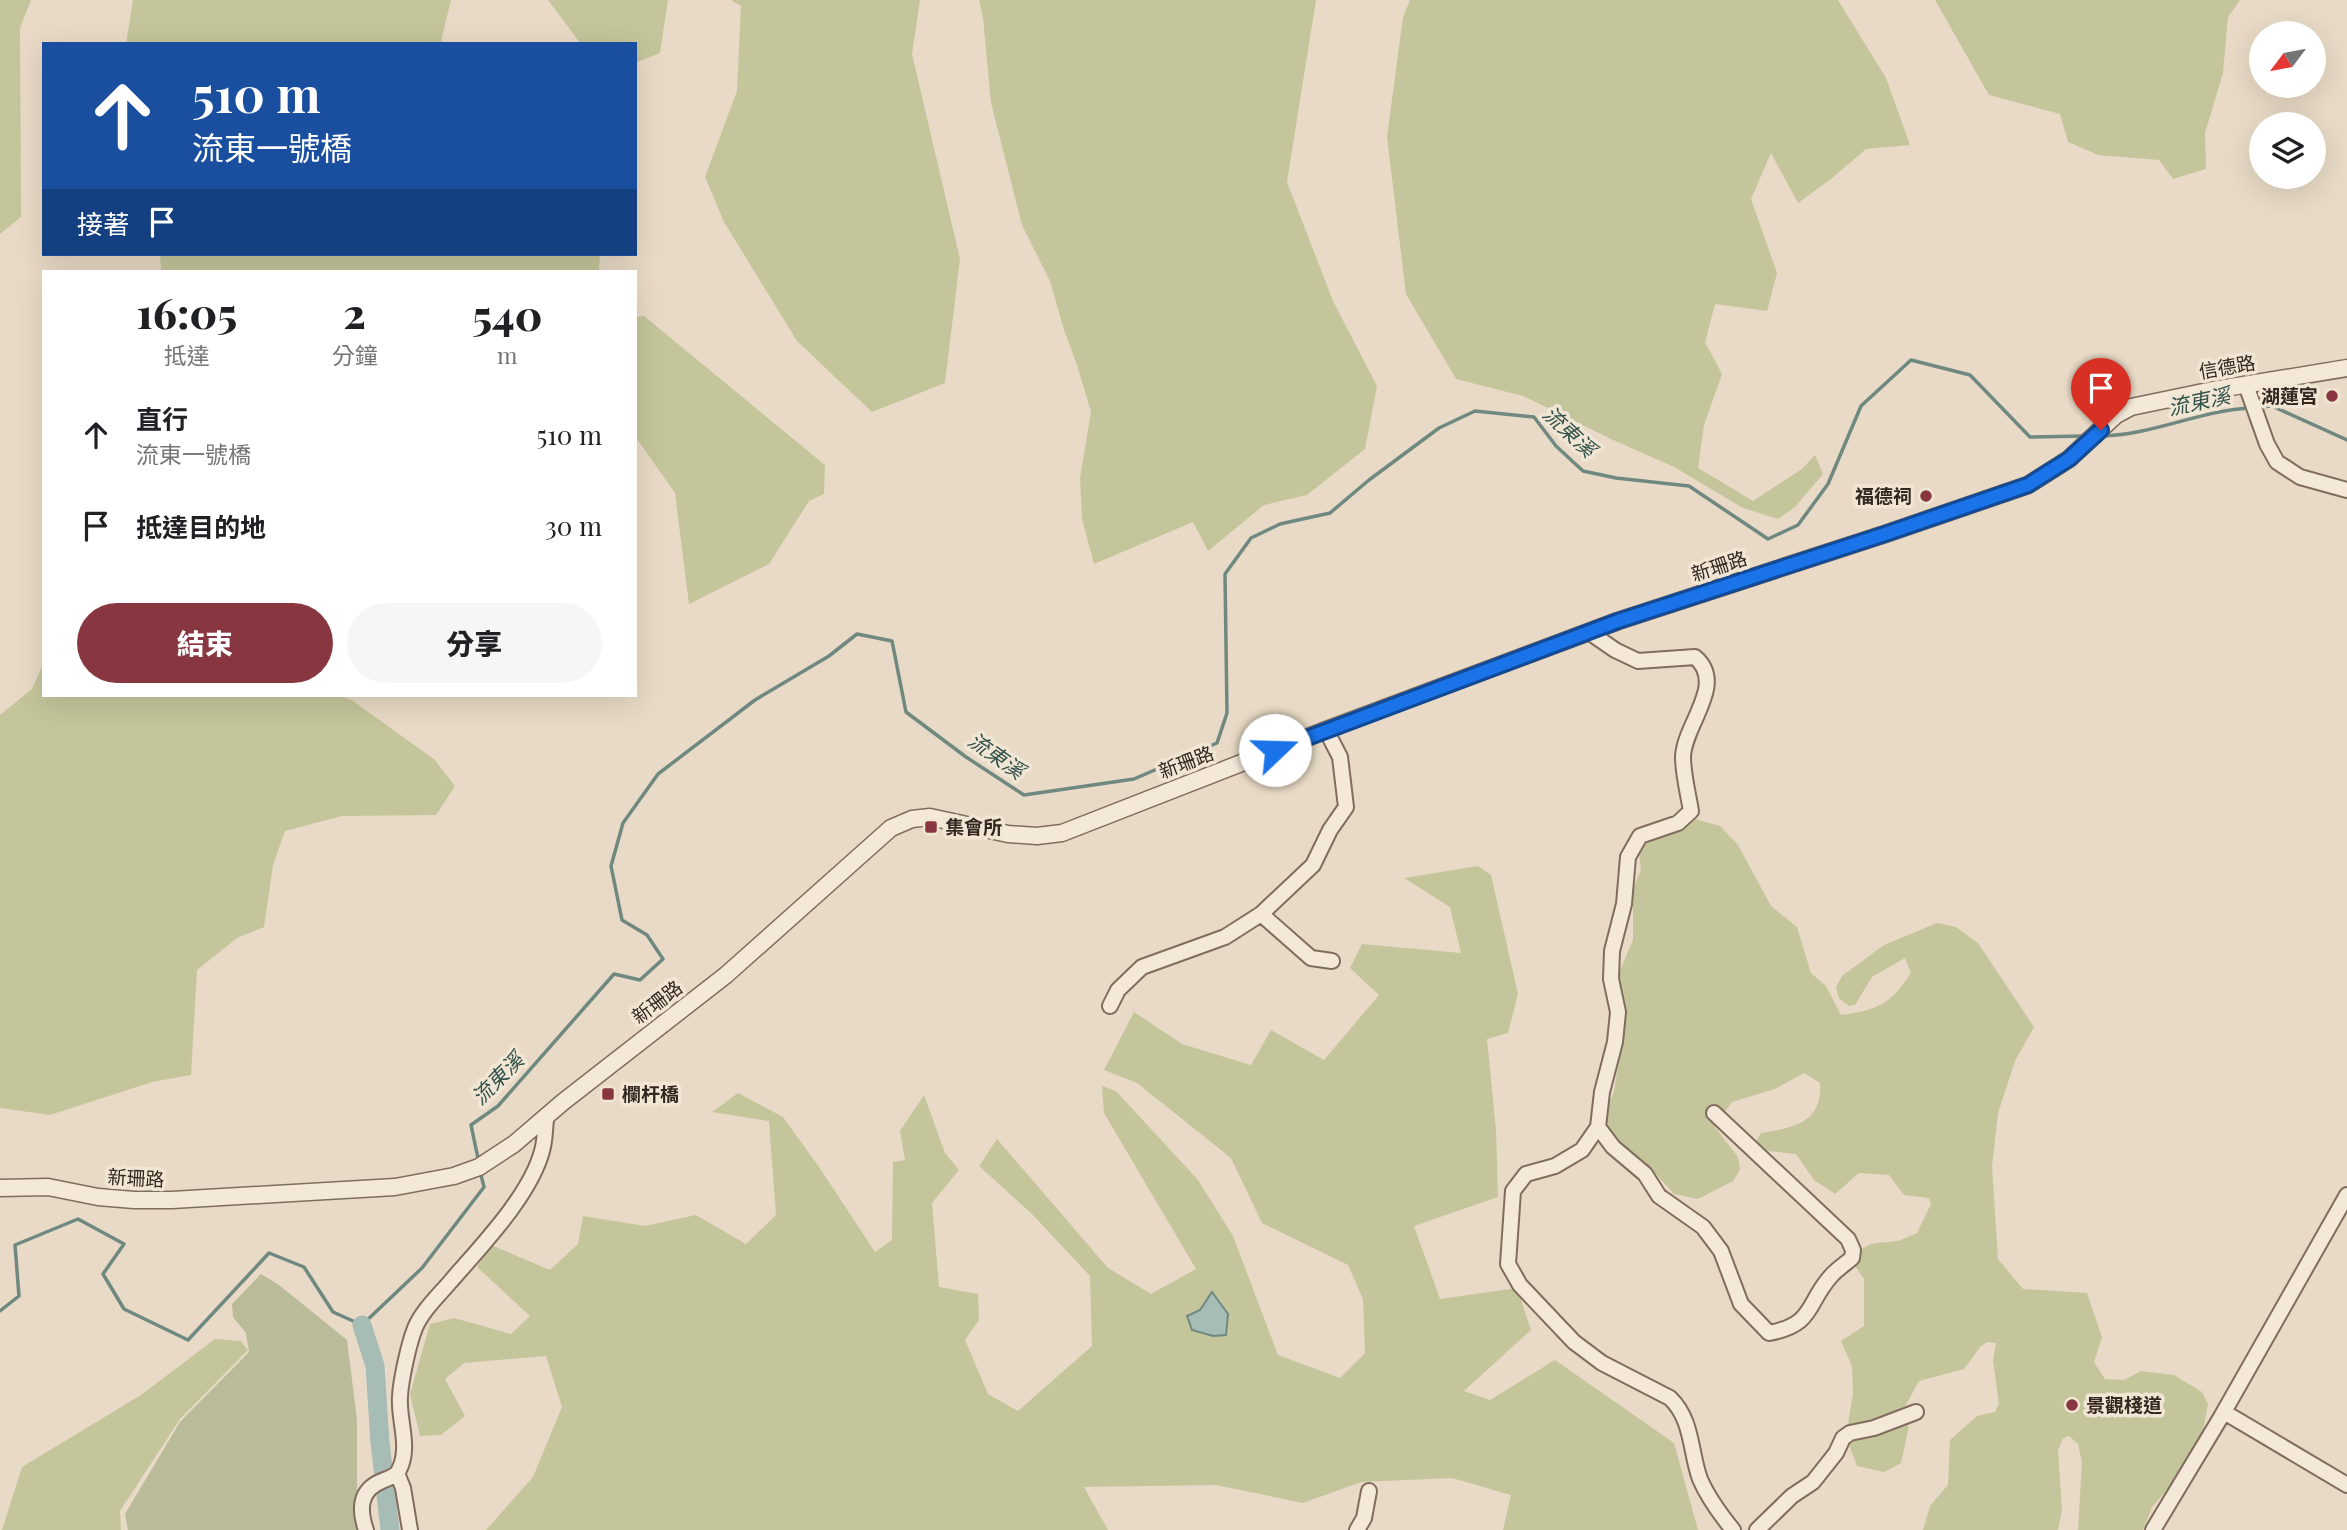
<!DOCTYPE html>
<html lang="zh-TW">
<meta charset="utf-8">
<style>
:root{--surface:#fff;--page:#f6f6f6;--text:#202124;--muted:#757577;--accent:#88363f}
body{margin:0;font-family:"Playfair Display","Noto Sans TC",serif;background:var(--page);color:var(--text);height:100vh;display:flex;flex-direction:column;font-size:26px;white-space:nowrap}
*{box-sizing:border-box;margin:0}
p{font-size:23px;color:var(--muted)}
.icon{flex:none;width:38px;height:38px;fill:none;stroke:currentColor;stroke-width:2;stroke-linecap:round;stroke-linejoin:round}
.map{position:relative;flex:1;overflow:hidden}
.side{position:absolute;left:42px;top:270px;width:595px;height:427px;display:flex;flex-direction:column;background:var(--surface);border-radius:0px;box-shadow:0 7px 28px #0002}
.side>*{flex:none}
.banner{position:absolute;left:42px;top:42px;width:595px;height:214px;border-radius:0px;box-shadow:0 7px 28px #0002;background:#1a4fa0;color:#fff;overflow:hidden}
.needle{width:46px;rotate:238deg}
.controls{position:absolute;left:2249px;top:21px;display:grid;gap:14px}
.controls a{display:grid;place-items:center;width:77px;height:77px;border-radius:50%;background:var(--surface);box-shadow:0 7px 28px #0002;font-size:35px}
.pin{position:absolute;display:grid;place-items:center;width:60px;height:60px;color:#fff;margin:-72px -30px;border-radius:50% 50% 50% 0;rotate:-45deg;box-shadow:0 0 7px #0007}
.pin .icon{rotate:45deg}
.me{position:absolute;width:77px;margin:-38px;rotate:69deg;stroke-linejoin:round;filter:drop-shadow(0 0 5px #0008)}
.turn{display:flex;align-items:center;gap:24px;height:147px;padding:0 35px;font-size:32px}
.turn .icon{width:91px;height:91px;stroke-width:2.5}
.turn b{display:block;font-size:49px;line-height:60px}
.then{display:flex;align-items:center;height:66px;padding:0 35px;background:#0003;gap:14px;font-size:26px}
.eta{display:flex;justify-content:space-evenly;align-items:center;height:119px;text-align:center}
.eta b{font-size:42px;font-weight:800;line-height:49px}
.button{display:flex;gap:14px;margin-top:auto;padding:14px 35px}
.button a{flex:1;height:80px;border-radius:42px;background:var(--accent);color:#fff;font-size:28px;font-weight:800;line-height:80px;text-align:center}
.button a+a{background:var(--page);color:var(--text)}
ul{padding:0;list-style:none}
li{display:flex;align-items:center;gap:21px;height:91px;padding:0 35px}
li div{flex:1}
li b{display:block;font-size:26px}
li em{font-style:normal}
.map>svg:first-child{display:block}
</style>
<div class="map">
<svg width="2347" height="1530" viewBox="0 0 2347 1530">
<rect width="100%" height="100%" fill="#e8dac6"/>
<path fill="#c5c59b" d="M0 0H31L20 28 21 217 0 234Z
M133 0H451L442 37V44H126Z
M548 0H668L660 53 635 63V44H581Z
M731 0H920L912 54 960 259 945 383 872 412 797 341 724 222 705 177 737 91 741 6Z
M979 0H1316L1287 182 1333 301 1377 386 1365 449 1307 495 1264 505 1208 551 1193 522 1094 564 1082 519 1080 478 1091 412 1077 365 1064 330 1050 281 1022 225 991 103 983 18Z
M1410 0H1838L1886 78 1910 145 1866 149 1831 179 1798 203 1771 153 1751 199 1777 273 1767 311 1715 304 1705 342 1722 374 1704 425 1698 468 1753 501 1802 469 1815 455 1823 474 1795 507 1778 519 1743 508 1674 467 1611 439 1523 396 1456 379 1406 294 1387 137 1403 17Z
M1935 0H2240L2228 17 2223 73 2205 133 2206 169 2173 179 2159 160 2098 155 2068 142 2060 114 1989 95Z
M160 254H600L599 271H161Z
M644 316 825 465 824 494 809 501 769 564 689 604 675 493 635 436V317Z
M44 662V695H339L353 701 435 760 455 786 436 815 342 816 285 831 273 865 264 927 237 938 197 970 191 1075 152 1082 50 1115 0 1108V715L32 689Z
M1695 819 1720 826 1738 845 1771 906 1797 927 1811 973 1826 986 1841 1015C1880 1009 1889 1005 1911 973L1905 958 1872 977 1855 1005 1849 1006 1839 998 1836 987 1842 976 1884 945 1937 923 1956 927 1978 943 2034 1027 2015 1061 1998 1113 1992 1166 1998 1259 2023 1289 2087 1293 2102 1337 2094 1362 2105 1379 2124 1380 2141 1371 2174 1375 2202 1392 2208 1404 2203 1431 2182 1473 2152 1507 2143 1530H2078L2082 1462 2078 1444 2069 1436 2063 1438 2058 1450 2062 1510 2058 1530H1923L1930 1506 1948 1485 1950 1440 1977 1416 1995 1412 1999 1404 1993 1361 1996 1343 1987 1342 1980 1347 1964 1369 1919 1381 1901 1414 1900 1423 1909 1426 1901 1463 1884 1472 1857 1466 1846 1437 1853 1393 1852 1366 1841 1341 1864 1326V1279L1853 1263C1865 1236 1879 1246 1901 1240 1906 1238 1912 1235 1917 1233L1931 1204 1929 1198 1904 1195 1889 1175 1859 1173 1835 1194 1814 1180 1796 1154 1752 1149 1761 1133C1793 1128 1823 1123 1820 1083L1804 1073 1775 1089 1732 1102 1714 1126 1738 1157 1740 1170 1733 1181 1698 1199 1674 1194 1653 1171 1628 1170 1608 1145 1601 1121 1614 1092 1625 1020 1618 975 1633 940V889L1641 870 1638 845Z
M1478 866 1491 875 1518 994 1508 1033 1487 1039 1496 1130 1498 1197 1414 1226 1440 1299 1517 1288 1531 1330 1464 1391 1490 1400 1555 1360 1674 1443 1698 1530H1503L1511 1495 1452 1478 1361 1482 1303 1503 1216 1485 1084 1487 1108 1530H486L533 1477 562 1407 546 1356 464 1363 445 1379 465 1416 441 1435 420 1436 410 1394 430 1324 454 1318 511 1334 530 1316 477 1267 491 1245 550 1270 578 1244 583 1216 645 1226 696 1215 746 1244 776 1215 769 1121 712 1112 738 1093 783 1117 819 1167 875 1252 892 1240 893 1162 905 1160 900 1131 924 1095 945 1153 959 1170 932 1203 939 1287 978 1294 979 1320 965 1340 988 1394 1018 1411 1092 1346 1090 1276 1032 1214 979 1166 997 1139 1108 1268 1151 1294 1196 1269 1104 1113 1102 1086 1116 1091 1198 1180 1233 1236 1278 1355 1340 1378 1365 1353 1363 1299 1348 1265 1262 1223 1231 1158 1137 1083 1104 1070 1134 1012 1182 1044 1251 1065 1271 1030 1324 1060 1379 995 1350 968 1362 944 1461 953 1450 907 1404 878Z
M215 1339 241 1341 248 1350 180 1419 120 1511 121 1530H2L22 1467 141 1395Z"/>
<path fill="#babb99" d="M261 1274 279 1285 347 1340 357 1420V1530H128L125 1514 180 1422 249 1352 246 1333 233 1317 232 1304Z"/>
<path fill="#a7bcb4" stroke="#6f8980" stroke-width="2" d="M1212 1292 1228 1314 1226 1335 1213 1336 1192 1330 1187 1316 1200 1310Z"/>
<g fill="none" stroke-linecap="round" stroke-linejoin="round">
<path stroke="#6f8980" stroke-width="3.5" d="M2256 407 2272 406 2347 440
M2102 436C2152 435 2199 411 2249 408
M479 1163 471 1125 498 1106 614 974 640 980 663 959 647 935 622 920 611 866 623 823 658 774 755 700 829 656 857 634 892 641 906 712 966 757 1024 795 1134 779 1217 743 1227 713 1225 574 1251 538 1280 524 1330 513 1369 480 1439 428 1475 411 1534 417 1556 446 1583 471 1616 478 1689 486 1768 539 1798 525 1828 484 1861 406 1911 360 1970 375 2030 437 2084 436
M0 1311 19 1296 15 1245 78 1219 124 1244 103 1274 124 1309 188 1340 269 1253 304 1267 333 1312 362 1325 422 1268 484 1187 480 1171"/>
<path stroke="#a7bcb4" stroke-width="19" d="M362 1325 375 1366 380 1442 390 1530"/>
<g stroke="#816d5e" stroke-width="18">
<path id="minor" d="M2246 385 2267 444 2277 462 2300 477 2347 490
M1589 632 1615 650 1638 661 1695 657C1727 684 1684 724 1683 757 1683 774 1688 793 1691 811L1678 823 1640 836 1628 857 1624 904 1612 951 1611 979 1618 1012 1615 1042 1602 1092 1598 1127 1582 1150 1555 1166 1526 1174 1513 1191 1508 1264 1520 1285 1574 1342 1602 1363 1670 1398C1693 1420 1690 1452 1700 1479 1708 1498 1720 1514 1733 1530
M1261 914 1311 958 1332 961
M1110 1006 1118 990 1142 967 1225 937 1261 914 1313 865 1330 830 1346 807 1340 757 1326 730
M1598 1127 1613 1147 1645 1174 1659 1196 1703 1227 1721 1251 1741 1304 1769 1333C1815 1324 1806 1304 1831 1276 1837 1269 1845 1264 1852 1258L1853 1250 1848 1239 1714 1113
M2224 1412 2347 1485
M397 1473 403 1488 410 1530
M366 1530C359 1510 359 1490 382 1481 388 1478 396 1477 399 1470 411 1447 398 1420 400 1396 401 1379 409 1343 415 1328 422 1311 439 1295 451 1281 481 1246 530 1196 542 1151 545 1141 545 1129 546 1119
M1357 1530 1364 1518 1369 1491
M1757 1530 1792 1496 1813 1482 1836 1453 1843 1438 1850 1433 1874 1428 1916 1412
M2153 1530 2221 1417 2347 1195"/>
</g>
<g stroke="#816d5e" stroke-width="19">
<path id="tertiary" d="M0 1188 48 1187 98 1197 134 1200H172L395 1187 454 1176 479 1167 514 1144 563 1102 726 975 891 828 912 819 930 817 1008 834 1037 836 1062 833 1326 730 1618 621 1885 534 2028 485 2069 459 2116 415 2131 407 2213 390 2347 368"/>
</g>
<use href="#minor" stroke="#f4e9d8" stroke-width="14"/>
<use href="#tertiary" stroke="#f4e9d8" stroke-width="16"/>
</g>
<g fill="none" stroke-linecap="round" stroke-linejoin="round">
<g stroke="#114b97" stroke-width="18">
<path id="route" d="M1275 750 1618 621 1885 534 2028 485 2069 459 2101 430"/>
</g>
<use href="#route" stroke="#1a73e8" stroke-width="12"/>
</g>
<g fill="#88363f" stroke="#f1e5d4" stroke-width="2.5">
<circle cx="2332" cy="396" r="7"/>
<circle cx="1926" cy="496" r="7"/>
<rect x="924" y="820" width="14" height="14" rx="3.5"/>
<rect x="601" y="1087" width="14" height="14" rx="3.5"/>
<circle cx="2072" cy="1405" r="7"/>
</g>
<g text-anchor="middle" stroke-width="7" stroke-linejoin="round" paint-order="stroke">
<g font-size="19" fill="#332720" stroke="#f1e5d4">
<text transform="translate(2227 367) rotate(-10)" y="7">信德路</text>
<text transform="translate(1719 566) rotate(-18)" y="7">新珊路</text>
<text transform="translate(1186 762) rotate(-21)" y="7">新珊路</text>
<text transform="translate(657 1002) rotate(-37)" y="7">新珊路</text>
<text transform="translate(136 1178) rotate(3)" y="7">新珊路</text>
</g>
<g font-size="19" font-weight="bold" fill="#332720" stroke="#f1e5d4" text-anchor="start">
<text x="2318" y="403" text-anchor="end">湖蓮宮</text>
<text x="1912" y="503" text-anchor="end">福德祠</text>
<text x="945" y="834">集會所</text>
<text x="622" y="1101">欄杆橋</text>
<text x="2086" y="1412">景觀棧道</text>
</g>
<g font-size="21" font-style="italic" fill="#31514b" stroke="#f1e5d4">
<text transform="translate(2199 402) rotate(-12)" y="7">流東溪</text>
<text transform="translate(1569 432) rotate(43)" y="7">流東溪</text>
<text transform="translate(996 756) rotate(35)" y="7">流東溪</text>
<text transform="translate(498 1079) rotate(-45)" y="7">流東溪</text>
</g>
</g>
</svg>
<div class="controls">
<a><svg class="needle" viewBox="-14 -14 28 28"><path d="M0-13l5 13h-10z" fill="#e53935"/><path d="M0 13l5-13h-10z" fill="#757577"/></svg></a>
<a><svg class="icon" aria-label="layers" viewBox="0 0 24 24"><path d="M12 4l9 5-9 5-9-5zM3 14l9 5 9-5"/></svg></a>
</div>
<div class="pin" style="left:2101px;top:430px;background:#d93025"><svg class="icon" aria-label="arrive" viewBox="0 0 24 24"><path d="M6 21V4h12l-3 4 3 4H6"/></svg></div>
<svg class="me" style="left:1275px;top:750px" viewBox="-20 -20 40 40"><circle r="19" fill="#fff"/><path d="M0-13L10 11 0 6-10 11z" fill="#1a73e8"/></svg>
<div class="banner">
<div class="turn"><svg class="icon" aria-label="ahead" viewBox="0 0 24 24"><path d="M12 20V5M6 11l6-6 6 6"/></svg><div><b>510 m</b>流東一號橋</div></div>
<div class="then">接著<svg class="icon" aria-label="arrive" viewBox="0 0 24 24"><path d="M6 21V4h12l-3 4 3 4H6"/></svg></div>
</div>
<section class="side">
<div class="eta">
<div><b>16:05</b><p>抵達</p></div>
<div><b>2</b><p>分鐘</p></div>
<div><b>540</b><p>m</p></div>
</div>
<ul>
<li><svg class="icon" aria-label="ahead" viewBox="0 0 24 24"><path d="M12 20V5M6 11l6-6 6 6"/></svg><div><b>直行</b><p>流東一號橋</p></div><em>510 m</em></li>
<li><svg class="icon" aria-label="arrive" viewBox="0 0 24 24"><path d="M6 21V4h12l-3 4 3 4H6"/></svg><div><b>抵達目的地</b></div><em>30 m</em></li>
</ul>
<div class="button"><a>結束</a><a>分享</a></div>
</section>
</div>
